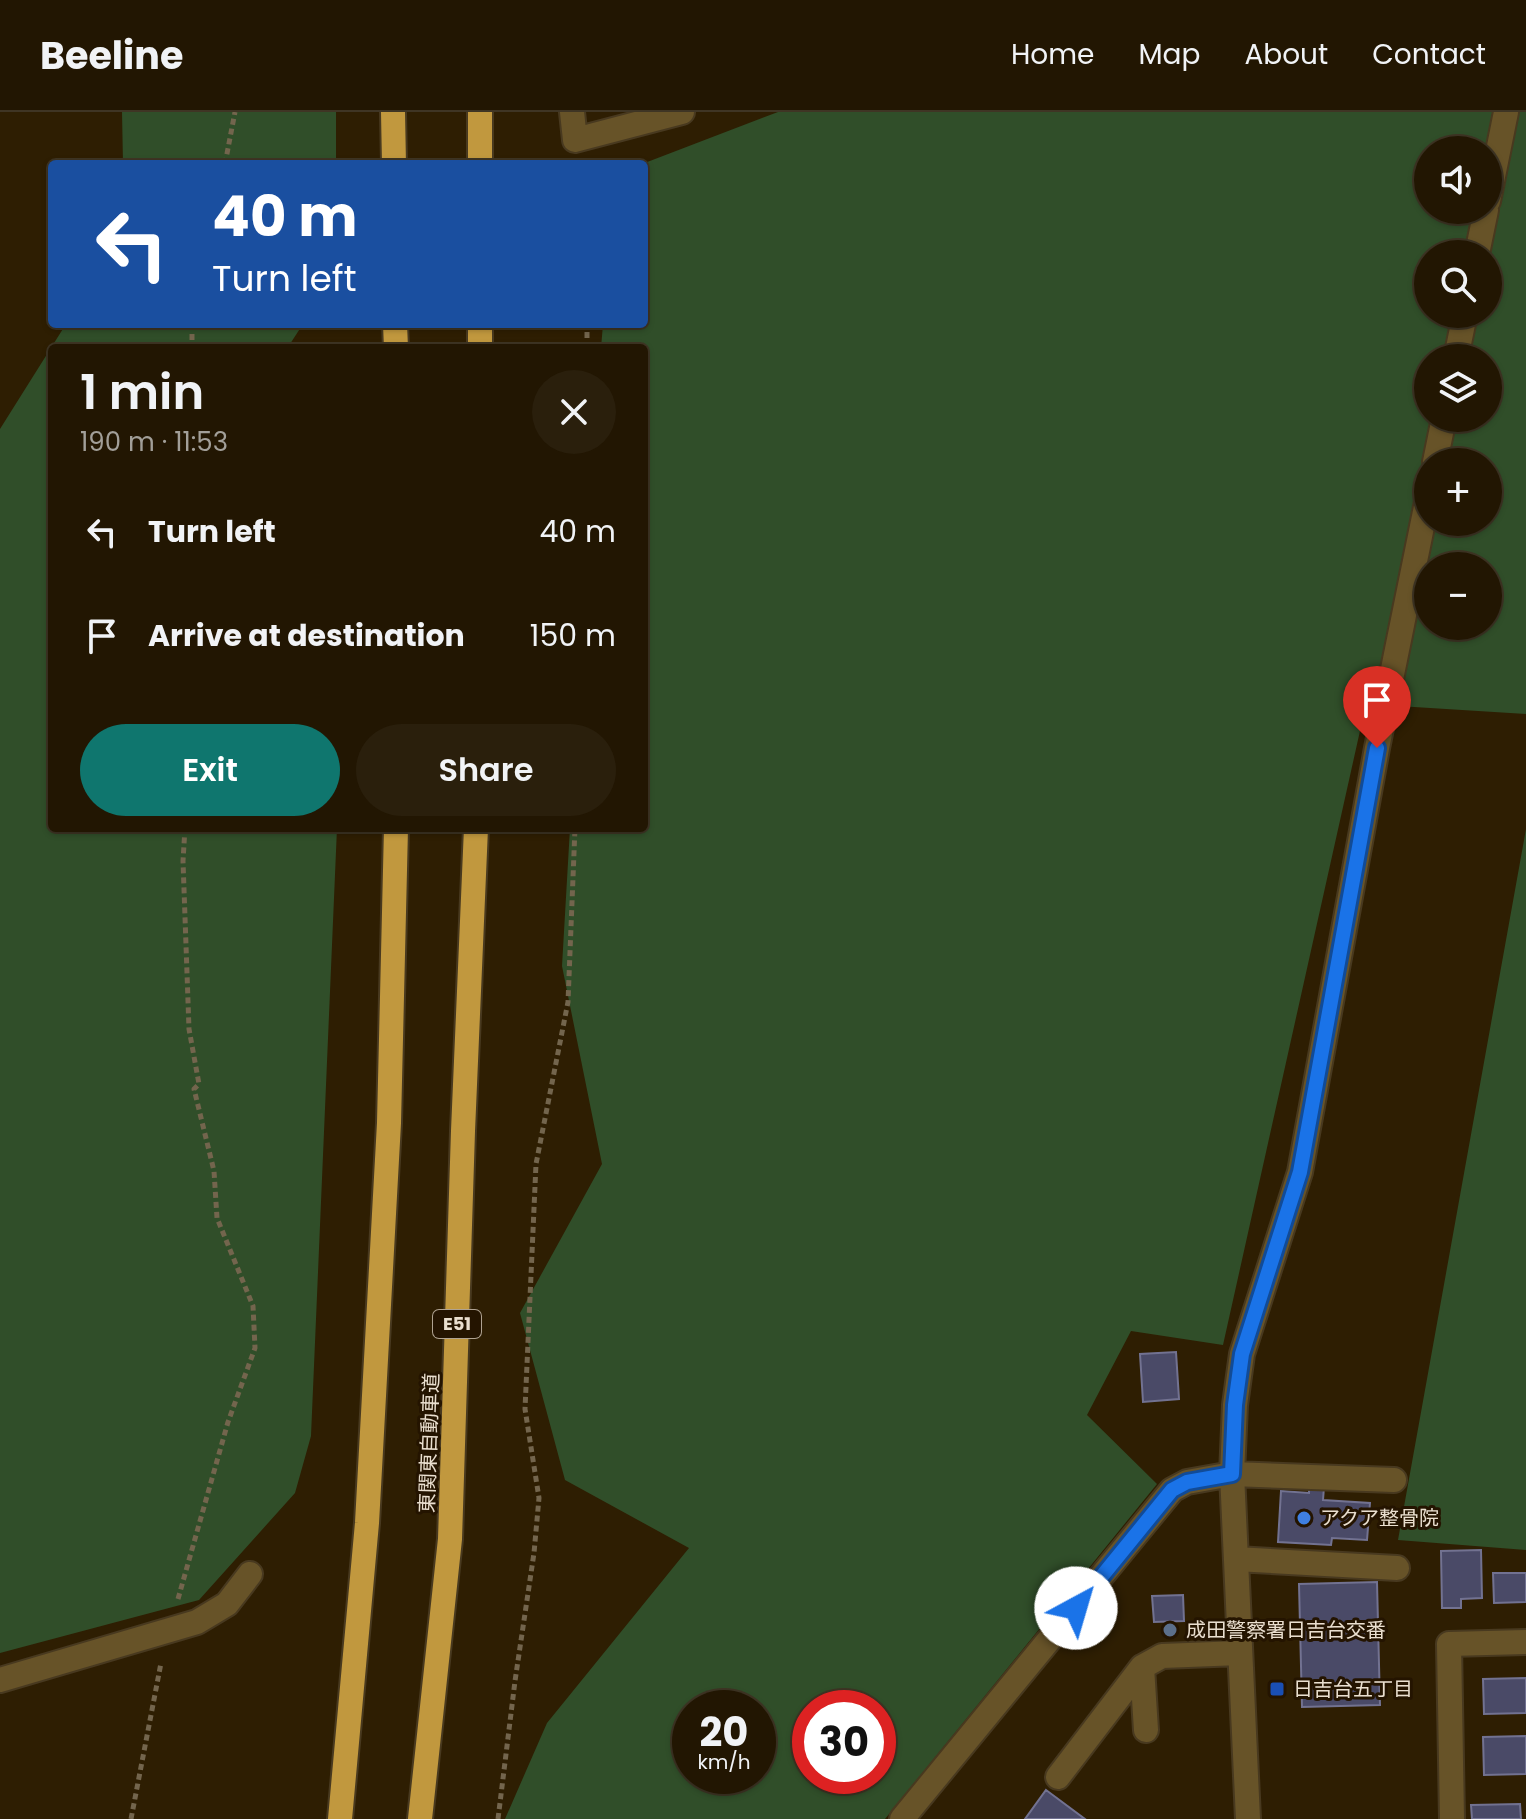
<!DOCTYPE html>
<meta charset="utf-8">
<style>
:root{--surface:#221602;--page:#2a1f0c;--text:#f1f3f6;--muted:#a29f99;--line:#3f3524;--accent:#0f766e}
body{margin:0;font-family:Poppins,"Noto Sans JP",sans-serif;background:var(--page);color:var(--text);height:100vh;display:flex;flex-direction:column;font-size:30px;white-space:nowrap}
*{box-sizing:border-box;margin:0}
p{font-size:26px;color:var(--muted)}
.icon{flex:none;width:44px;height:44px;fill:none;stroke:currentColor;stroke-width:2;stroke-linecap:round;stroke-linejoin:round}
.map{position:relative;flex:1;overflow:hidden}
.drawer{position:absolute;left:48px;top:232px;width:600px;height:488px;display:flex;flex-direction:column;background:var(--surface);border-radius:8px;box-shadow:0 2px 6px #0004,0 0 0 2px var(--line)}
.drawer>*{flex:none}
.banner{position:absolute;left:48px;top:48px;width:600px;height:168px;border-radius:8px;box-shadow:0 2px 6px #0004,0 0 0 2px var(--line);background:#1a4fa0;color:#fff;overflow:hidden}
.controls{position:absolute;left:1414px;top:24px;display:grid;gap:16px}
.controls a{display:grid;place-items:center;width:88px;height:88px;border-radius:50%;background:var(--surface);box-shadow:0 2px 6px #0004,0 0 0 2px var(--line);font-size:40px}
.speed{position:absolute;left:672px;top:1578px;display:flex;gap:16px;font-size:40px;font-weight:700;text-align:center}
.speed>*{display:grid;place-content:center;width:104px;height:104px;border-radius:50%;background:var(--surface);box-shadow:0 2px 6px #0004,0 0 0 2px var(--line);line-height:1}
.speed small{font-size:20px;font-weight:400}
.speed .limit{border:12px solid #d22;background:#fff;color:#111}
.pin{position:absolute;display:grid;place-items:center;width:68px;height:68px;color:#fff;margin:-82px -34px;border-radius:50% 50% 50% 0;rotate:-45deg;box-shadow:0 0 8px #0007}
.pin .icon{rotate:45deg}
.me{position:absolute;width:88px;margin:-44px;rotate:39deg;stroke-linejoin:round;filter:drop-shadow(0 0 6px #0008)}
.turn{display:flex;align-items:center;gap:28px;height:168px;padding:0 32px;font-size:36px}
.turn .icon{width:104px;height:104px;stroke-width:2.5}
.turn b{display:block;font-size:56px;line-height:68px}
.round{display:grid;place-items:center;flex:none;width:84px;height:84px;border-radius:42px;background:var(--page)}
.headline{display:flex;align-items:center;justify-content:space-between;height:136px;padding:0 32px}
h1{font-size:48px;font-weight:600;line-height:60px}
.primary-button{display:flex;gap:16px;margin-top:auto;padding:16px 32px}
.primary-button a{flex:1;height:92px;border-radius:48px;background:var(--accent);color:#fff;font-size:32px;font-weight:600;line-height:92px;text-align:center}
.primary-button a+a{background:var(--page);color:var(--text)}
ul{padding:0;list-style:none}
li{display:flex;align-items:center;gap:24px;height:104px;padding:0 32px}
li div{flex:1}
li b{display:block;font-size:30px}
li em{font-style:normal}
header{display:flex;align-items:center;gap:48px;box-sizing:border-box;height:112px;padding:0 40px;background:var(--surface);border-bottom:2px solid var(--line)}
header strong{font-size:38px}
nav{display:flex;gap:44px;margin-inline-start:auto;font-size:28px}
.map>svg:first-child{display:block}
</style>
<header>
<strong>Beeline</strong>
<nav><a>Home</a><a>Map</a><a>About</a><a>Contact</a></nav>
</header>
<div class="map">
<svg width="1526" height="1707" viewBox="0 0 1526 1707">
<rect width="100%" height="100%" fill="#2e1e02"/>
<path fill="#304e29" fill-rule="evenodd" d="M122 0H336V52H123Z
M778 0H1526V602L1366 592 1223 1233 1131 1219 1087 1303 1157 1372 885 1707H505L547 1611 689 1436 565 1368 520 1201 602 1052 562 854 570 716H644V236H601L603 212H644V52H642ZM1428 38H1488V98H1428ZM1428 142H1488V202H1428ZM1428 246H1488V306H1428ZM1428 350H1488V410H1428ZM1428 454H1488V514H1428ZM690 1596H758V1664H690ZM810 1596H878V1664H810Z
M66 212H303L290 232V236H52V716H337L311 1324 295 1381 199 1488 0 1541V317Z
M1526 717V1438L1398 1428Z"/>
<path fill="#4a4a67" stroke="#727291" stroke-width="2" d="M1176 1240 1179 1287 1143 1290 1140 1242Z
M1309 1374 1324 1375 1323 1388 1370 1391 1367 1428 1332 1426 1331 1433 1278 1430 1281 1379 1309 1381Z
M1481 1438 1482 1486 1461 1487V1496H1442L1441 1439Z
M1493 1461H1526V1490L1494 1491Z
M1377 1470 1380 1593 1302 1595 1299 1472Z
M1183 1483 1184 1509 1154 1510 1152 1484Z
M1526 1566V1601L1484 1602 1483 1567Z
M1526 1624V1662L1484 1663 1483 1625Z
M1046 1678 1085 1707H1025Z
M1520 1692 1521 1707H1472L1471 1693Z"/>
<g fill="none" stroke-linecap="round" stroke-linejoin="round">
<g stroke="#48391f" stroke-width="28">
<path id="minor" d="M572 0 575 28 682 0
M1488 89 1506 0
M1477 142 1486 98
M1456 246 1465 202
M1435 350 1444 306
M1236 1447 1397 1456
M1142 1555 1146 1618
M0 1568 197 1510 227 1492 250 1462
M1058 1665 1142 1555 1162 1544 1240 1541
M902 1707 1172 1378 1187 1370 1232 1362 1394 1368
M1248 1707 1232 1362 1235 1293 1242 1242 1300 1060 1377 636 1428 385
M1452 1707 1449 1532 1526 1530"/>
</g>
<g stroke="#48391f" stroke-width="28">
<path id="highway" d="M393 0 394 52
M480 52V0
M395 212 396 236
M480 236V212
M340 1707 367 1411 389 1011 396 716
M420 1707 450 1427 463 1019 476 716"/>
</g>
<path stroke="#73654d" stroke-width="5" stroke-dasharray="6 4" stroke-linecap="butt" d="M225 52 235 0
M192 212V236
M587 236V212
M178 1487 228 1310 255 1236 253 1194 217 1106 214 1059 194 977 199 972 189 917 183 749 185 716
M131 1707 161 1551
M498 1707 515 1569 534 1441 539 1386 525 1297 536 1052 568 890 575 716"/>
<use href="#minor" stroke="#675328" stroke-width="24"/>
<use href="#highway" stroke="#c1983e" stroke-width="24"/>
</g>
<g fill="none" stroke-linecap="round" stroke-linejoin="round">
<g stroke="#114b97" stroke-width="20">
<path id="route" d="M1076 1496 1172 1378 1187 1370 1232 1362 1235 1293 1242 1242 1300 1060 1377 636"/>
</g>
<use href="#route" stroke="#1a73e8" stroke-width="14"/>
</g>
<circle fill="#3f7fe0" stroke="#241400" stroke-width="3" cx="1304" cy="1406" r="8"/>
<circle fill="#5c6f8a" stroke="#241400" stroke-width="3" cx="1170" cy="1518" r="8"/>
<rect fill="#1a4fb4" stroke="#241400" stroke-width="3" x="1269" y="1569" width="16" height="16" rx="4"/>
<g text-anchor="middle" stroke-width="6" stroke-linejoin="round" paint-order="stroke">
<rect fill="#241400" stroke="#afa291" stroke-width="2" x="433" y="1198" width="48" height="28" rx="6"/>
<g font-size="18" font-weight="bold" fill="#eadfcf">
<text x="457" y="1218">E51</text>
</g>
<g font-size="20" fill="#eadfcf" stroke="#241400">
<text transform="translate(429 1331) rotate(-88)" y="7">東関東自動車道</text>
</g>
<g font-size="20" fill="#eadfcf" stroke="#241400" text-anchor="start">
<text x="1320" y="1413">アクア整骨院</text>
<text x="1186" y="1525">成田警察署日吉台交番</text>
<text x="1293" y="1584">日吉台五丁目</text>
</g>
</g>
</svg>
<div class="controls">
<a><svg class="icon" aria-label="sound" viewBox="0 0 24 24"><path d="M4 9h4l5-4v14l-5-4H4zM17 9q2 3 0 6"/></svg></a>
<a><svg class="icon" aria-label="search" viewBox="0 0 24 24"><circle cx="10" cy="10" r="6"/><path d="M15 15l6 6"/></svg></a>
<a><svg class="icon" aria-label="layers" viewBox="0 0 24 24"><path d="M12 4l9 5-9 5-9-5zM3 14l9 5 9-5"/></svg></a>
<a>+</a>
<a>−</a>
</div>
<div class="speed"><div>20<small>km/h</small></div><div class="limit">30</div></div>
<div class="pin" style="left:1377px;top:636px;background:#d93025"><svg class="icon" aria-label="arrive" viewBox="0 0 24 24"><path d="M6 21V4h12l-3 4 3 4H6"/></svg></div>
<svg class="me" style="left:1076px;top:1496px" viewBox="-20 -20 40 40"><circle r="19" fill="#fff"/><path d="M0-13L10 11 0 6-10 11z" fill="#1a73e8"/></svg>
<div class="banner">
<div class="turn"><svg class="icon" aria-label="left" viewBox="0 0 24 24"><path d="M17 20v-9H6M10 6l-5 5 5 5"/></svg><div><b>40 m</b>Turn left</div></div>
</div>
<section class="drawer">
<div class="headline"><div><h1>1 min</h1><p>190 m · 11:53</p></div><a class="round"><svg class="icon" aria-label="close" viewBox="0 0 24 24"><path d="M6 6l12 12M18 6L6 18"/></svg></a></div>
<ul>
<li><svg class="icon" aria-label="left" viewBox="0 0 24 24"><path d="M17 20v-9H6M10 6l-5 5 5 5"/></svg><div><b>Turn left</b></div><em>40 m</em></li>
<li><svg class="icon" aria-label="arrive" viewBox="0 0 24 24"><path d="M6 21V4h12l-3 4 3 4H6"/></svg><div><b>Arrive at destination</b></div><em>150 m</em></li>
</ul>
<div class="primary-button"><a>Exit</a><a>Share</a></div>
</section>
</div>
